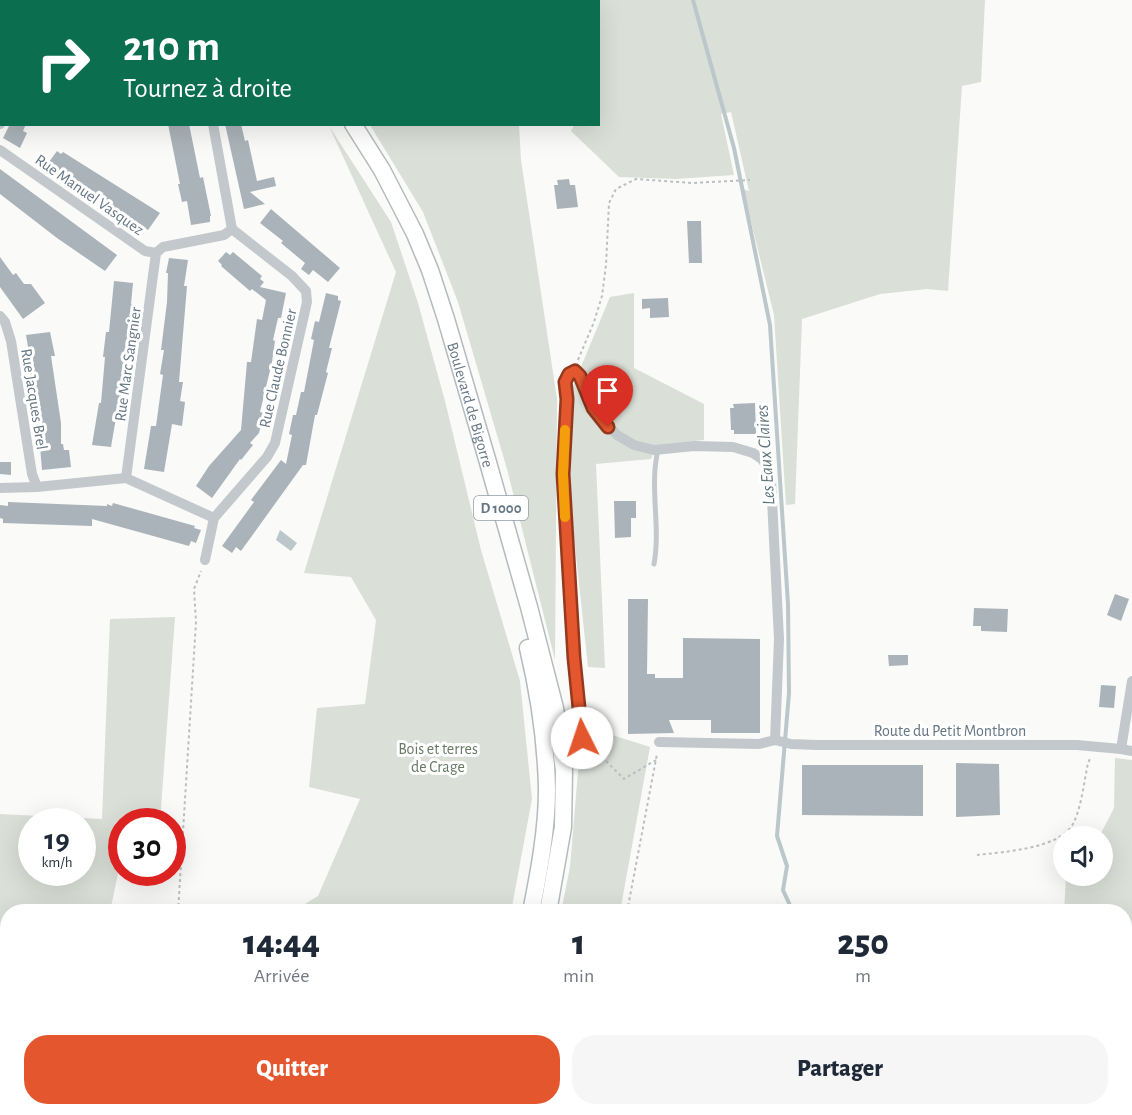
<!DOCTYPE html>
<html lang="fr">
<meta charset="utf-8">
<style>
:root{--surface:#fff;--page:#f6f6f7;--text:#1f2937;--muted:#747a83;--accent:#e4572e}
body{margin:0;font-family:"Alegreya Sans",sans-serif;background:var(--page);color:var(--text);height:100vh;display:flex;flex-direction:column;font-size:22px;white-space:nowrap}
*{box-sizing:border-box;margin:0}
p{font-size:20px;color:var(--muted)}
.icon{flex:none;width:33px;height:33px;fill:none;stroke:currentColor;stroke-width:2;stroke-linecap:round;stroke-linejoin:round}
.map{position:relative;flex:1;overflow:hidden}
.side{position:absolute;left:0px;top:904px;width:1132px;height:212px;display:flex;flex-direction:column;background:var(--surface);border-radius:24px 24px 0 0;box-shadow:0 6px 24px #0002}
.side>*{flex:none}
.top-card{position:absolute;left:0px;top:0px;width:600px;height:126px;box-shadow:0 6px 24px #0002;background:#0b6e4f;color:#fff;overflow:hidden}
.tools{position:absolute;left:1053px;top:826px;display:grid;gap:12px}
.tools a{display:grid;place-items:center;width:60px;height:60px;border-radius:50%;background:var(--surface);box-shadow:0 6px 24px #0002;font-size:30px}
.speed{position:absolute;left:18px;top:808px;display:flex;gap:12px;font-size:30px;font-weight:700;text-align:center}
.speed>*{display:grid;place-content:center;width:78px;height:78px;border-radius:50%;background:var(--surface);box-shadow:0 6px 24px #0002;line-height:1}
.speed small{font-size:15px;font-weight:400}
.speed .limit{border:9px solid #d22;background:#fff;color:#111}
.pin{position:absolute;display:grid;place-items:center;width:51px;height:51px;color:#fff;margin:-62px -26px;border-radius:50% 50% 50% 0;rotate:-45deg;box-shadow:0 0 6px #0007}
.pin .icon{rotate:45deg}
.me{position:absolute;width:66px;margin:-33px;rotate:356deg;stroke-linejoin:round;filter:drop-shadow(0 0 4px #0008)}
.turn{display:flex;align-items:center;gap:21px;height:126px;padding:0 24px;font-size:27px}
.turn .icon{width:78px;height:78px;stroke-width:2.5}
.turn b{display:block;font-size:42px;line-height:51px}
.eta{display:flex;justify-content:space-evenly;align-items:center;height:102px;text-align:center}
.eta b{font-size:36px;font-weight:800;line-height:42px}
.action{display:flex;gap:12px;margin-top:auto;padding:12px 24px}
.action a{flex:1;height:69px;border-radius:24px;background:var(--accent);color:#fff;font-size:24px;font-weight:800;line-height:69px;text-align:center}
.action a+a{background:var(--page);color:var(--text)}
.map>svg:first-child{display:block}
</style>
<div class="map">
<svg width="1132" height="1115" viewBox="0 0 1132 1115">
<rect width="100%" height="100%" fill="#fafaf8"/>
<path fill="#dadfd7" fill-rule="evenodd" d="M0 0H21L2 2 0 98Z
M554 0H985L981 82 962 86 948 291 927 289 880 294 802 319 795 504 786 505 774 315 743 189 749 191 731 112 721 114 734 175 676 179 619 177 571 131 574 125 598 124V2Z
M370 125H519L521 160 557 399 555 660 507 469 458 302 423 212Z
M329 126 391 222 418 303 445 401 481 550 520 681 532 799 511 912H292L318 896 360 799 309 787 317 708 365 704 376 620 351 577 304 573 396 272Z
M634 293V368L704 404V440L657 445 651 459 596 464 605 668 588 667 568 481 573 386 610 297Z
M175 617 160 822H122L121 859 110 912H8V1108L114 1109 113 1115H0V814L102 819 110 619ZM32 822H82V873H32Z
M609 734 650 747 620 912H561L570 867 579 760Z
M1115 758 1132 760V1115H1070L1065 1109 1125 1108V912H1064L1066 876H1102V837H1099L1114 808Z
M182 1109V1108L401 1109 398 1115H180Z
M498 1109V1108L571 1109 569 1115H496Z"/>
<path fill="#bbc7cb" d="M280 530 297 543 291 551 276 540Z"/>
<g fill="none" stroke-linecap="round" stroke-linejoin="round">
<path stroke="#bbc7cb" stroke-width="4" d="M693 0 734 148 770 325 788 604 789 693 777 836 787 866 783 890 793 912
M1039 1108 1040 1115
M804 1115V1108"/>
</g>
<path fill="#aab3b9" d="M10 124H26L23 131 27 133 20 148 3 138Z
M168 124H189L200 178 203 177 211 216H210V222L191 225 187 201 182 202 178 184H180Z
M225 124H241L245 141 248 140 257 181 274 177 276 186 250 192 265 204 244 209Z
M57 151 61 154 63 152 160 213 148 230 52 169 54 166 49 162Z
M0 169 117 255 105 271 57 238 0 194Z
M569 179 570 185H575L578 207 557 209 554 185H558L557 180Z
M271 209 340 268 328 282 313 270 309 275 301 269 305 263 281 243 283 241 260 223Z
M687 221H701L702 263H689Z
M226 252 230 255 233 252 262 276 260 279 264 282 260 287 286 293 281 318H278L273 340 275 341 272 362 260 412 264 413 259 433 250 443 253 445 241 460 240 459 212 498 196 486 209 466 241 430 247 362H251L257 319 262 320 266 300 252 289 250 291 221 266 222 265 218 261Z
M0 257 13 275 16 273 24 284H31L45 303 23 319 0 287Z
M169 258 188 260 184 286H187L179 382H183L180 401 185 402 182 426 172 424 164 472 144 469 151 426H156L163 375 160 374 164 350H161L167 302 168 273H166Z
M114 281 133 283 131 304H135L132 329H129L124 360H129L127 377H124L121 400H119L111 447 92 445 99 403H101L105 357H103L106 332H109Z
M326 293 338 296V300L341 301 329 348H332L326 372 328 373 317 415H315L306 465H303L241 551 236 547 232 553 222 546 254 502 251 500 281 460 286 464 292 435 289 434 293 415H296L301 392H304L314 340 311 339 315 321 319 322Z
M668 298 669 317 650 318V308L642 309V299Z
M50 332 55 356H51L61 423V444H63L64 450H69L71 467 42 470 37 412H39L26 335Z
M755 403 756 434H734V430H731L730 408H734L733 404Z
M0 462H11V475L0 474Z
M614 501H636V518H631V537L615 538Z
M8 502 107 506V504L112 506 113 503 195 526 194 528 201 530 196 543 191 541 189 546 92 519V526L3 523V519L0 518V505L8 506Z
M1115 594 1129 599 1121 621 1107 615Z
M628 599H648L647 674H655V678H683V638L760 639V733H711V720H669L674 733 628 734Z
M974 608 1008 609 1007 632 981 631V626H973Z
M888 655H908V665L889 666Z
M1101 685 1116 686 1114 708 1099 707Z
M956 763 999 764 1000 815 956 817Z
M802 765H923V816L802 815Z"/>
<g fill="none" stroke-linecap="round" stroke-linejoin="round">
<g stroke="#b5babe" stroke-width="19">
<g id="primary">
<path d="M251 0 253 2"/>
<path id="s1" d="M353 124 382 170 415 234 430 270 446 319 487 459 529 607 555 708 564 770 563 827 548 912"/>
<path d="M528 648C539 694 546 742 547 789 547 830 539 872 531 912"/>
<path d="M475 1115 478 1108"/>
</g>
</g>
<path stroke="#bbbfc2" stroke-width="2" stroke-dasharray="3 3" stroke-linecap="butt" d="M0 14 2 13
M0 69V75
M578 360 594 322 602 296 606 265 609 203 616 189 636 179 692 183 750 180
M589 744 624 779 656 760
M977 855C1002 852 1062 849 1074 822 1082 804 1084 782 1088 763L1091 757
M178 912 196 622 194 589 201 571
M627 912 657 754
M552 1115 553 1108
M578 1115 581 1108
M823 1115V1108"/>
<path stroke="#c3c8cc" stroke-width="5" d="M654 564C661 526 649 487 658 450"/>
<path stroke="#c3c8cc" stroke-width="10" d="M95 0 98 2
M33 2 34 0
M0 124 2 121
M0 150 145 251 156 253 163 247 224 235 232 229
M0 316 5 322 11 341 32 474 37 487
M126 478 156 253
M0 488 37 487 126 478 214 518
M205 560 214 518 267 457 275 443 307 302 306 291 292 276 232 229 213 124
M1132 681 1121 749 1132 751
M775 740 791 744 817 745H1077L1121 749
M659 742 759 744 775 740
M562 749 576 746 582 738 583 730 574 658 563 474 567 399 565 382 569 374 575 371 581 376 593 408 617 435 634 445 654 450 694 446 733 447 753 453 762 459 767 467 771 480 779 639 775 740"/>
<use href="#primary" stroke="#fff" stroke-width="16"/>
</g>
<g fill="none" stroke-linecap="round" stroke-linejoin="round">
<g stroke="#94391e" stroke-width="15">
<path id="route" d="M582 738 574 658 563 474 567 399 565 382 569 374 575 371 580 376 593 408 608 427"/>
</g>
<use href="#route" stroke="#e4572e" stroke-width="10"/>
<path stroke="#f59e0b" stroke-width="10" d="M565 430 563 474 565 517"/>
</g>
<g text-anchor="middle" stroke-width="6" stroke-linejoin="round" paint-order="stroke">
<rect fill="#fff" stroke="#939fa8" stroke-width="1.5" x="474" y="496" width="54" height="24" rx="4.5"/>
<g font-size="15" font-weight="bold" fill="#657683">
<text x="501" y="513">D 1000</text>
</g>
<g font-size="16" fill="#657683" stroke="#fff">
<text transform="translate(90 194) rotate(35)" y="6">Rue Manuel Vasquez</text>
<text transform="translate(127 364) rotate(-82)" y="6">Rue Marc Sangnier</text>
<text transform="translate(277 368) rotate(-77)" y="6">Rue Claude Bonnier</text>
<text transform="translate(35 399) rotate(81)" y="6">Rue Jacques Brel</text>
<text dy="6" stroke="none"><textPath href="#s1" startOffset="306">Boulevard de Bigorre</textPath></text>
<text x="950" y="736">Route du Petit Montbron</text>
</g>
<g font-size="16" fill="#687a64" stroke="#fff">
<text x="438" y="754">Bois et terres<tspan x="438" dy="18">de Crage</tspan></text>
</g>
<g font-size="18" font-style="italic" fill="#60757c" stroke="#fff">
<text transform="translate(765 455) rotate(-94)" y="6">Les Eaux Claires</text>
</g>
</g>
</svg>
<div class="tools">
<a><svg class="icon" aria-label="sound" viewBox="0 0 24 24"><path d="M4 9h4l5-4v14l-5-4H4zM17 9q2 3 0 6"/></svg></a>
</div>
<div class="speed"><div>19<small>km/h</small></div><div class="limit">30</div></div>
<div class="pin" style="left:608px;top:427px;background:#d93025"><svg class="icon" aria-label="arrive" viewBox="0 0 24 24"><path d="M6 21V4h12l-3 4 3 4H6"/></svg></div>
<svg class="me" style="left:582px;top:738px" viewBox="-20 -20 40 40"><circle r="19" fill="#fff"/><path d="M0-13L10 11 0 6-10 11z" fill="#e4572e"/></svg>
<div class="top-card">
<div class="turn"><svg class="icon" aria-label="right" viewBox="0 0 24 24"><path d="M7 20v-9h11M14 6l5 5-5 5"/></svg><div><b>210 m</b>Tournez à droite</div></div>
</div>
<section class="side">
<div class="eta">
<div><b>14:44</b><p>Arrivée</p></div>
<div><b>1</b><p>min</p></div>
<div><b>250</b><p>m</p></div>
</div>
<div class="action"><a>Quitter</a><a>Partager</a></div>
</section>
</div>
